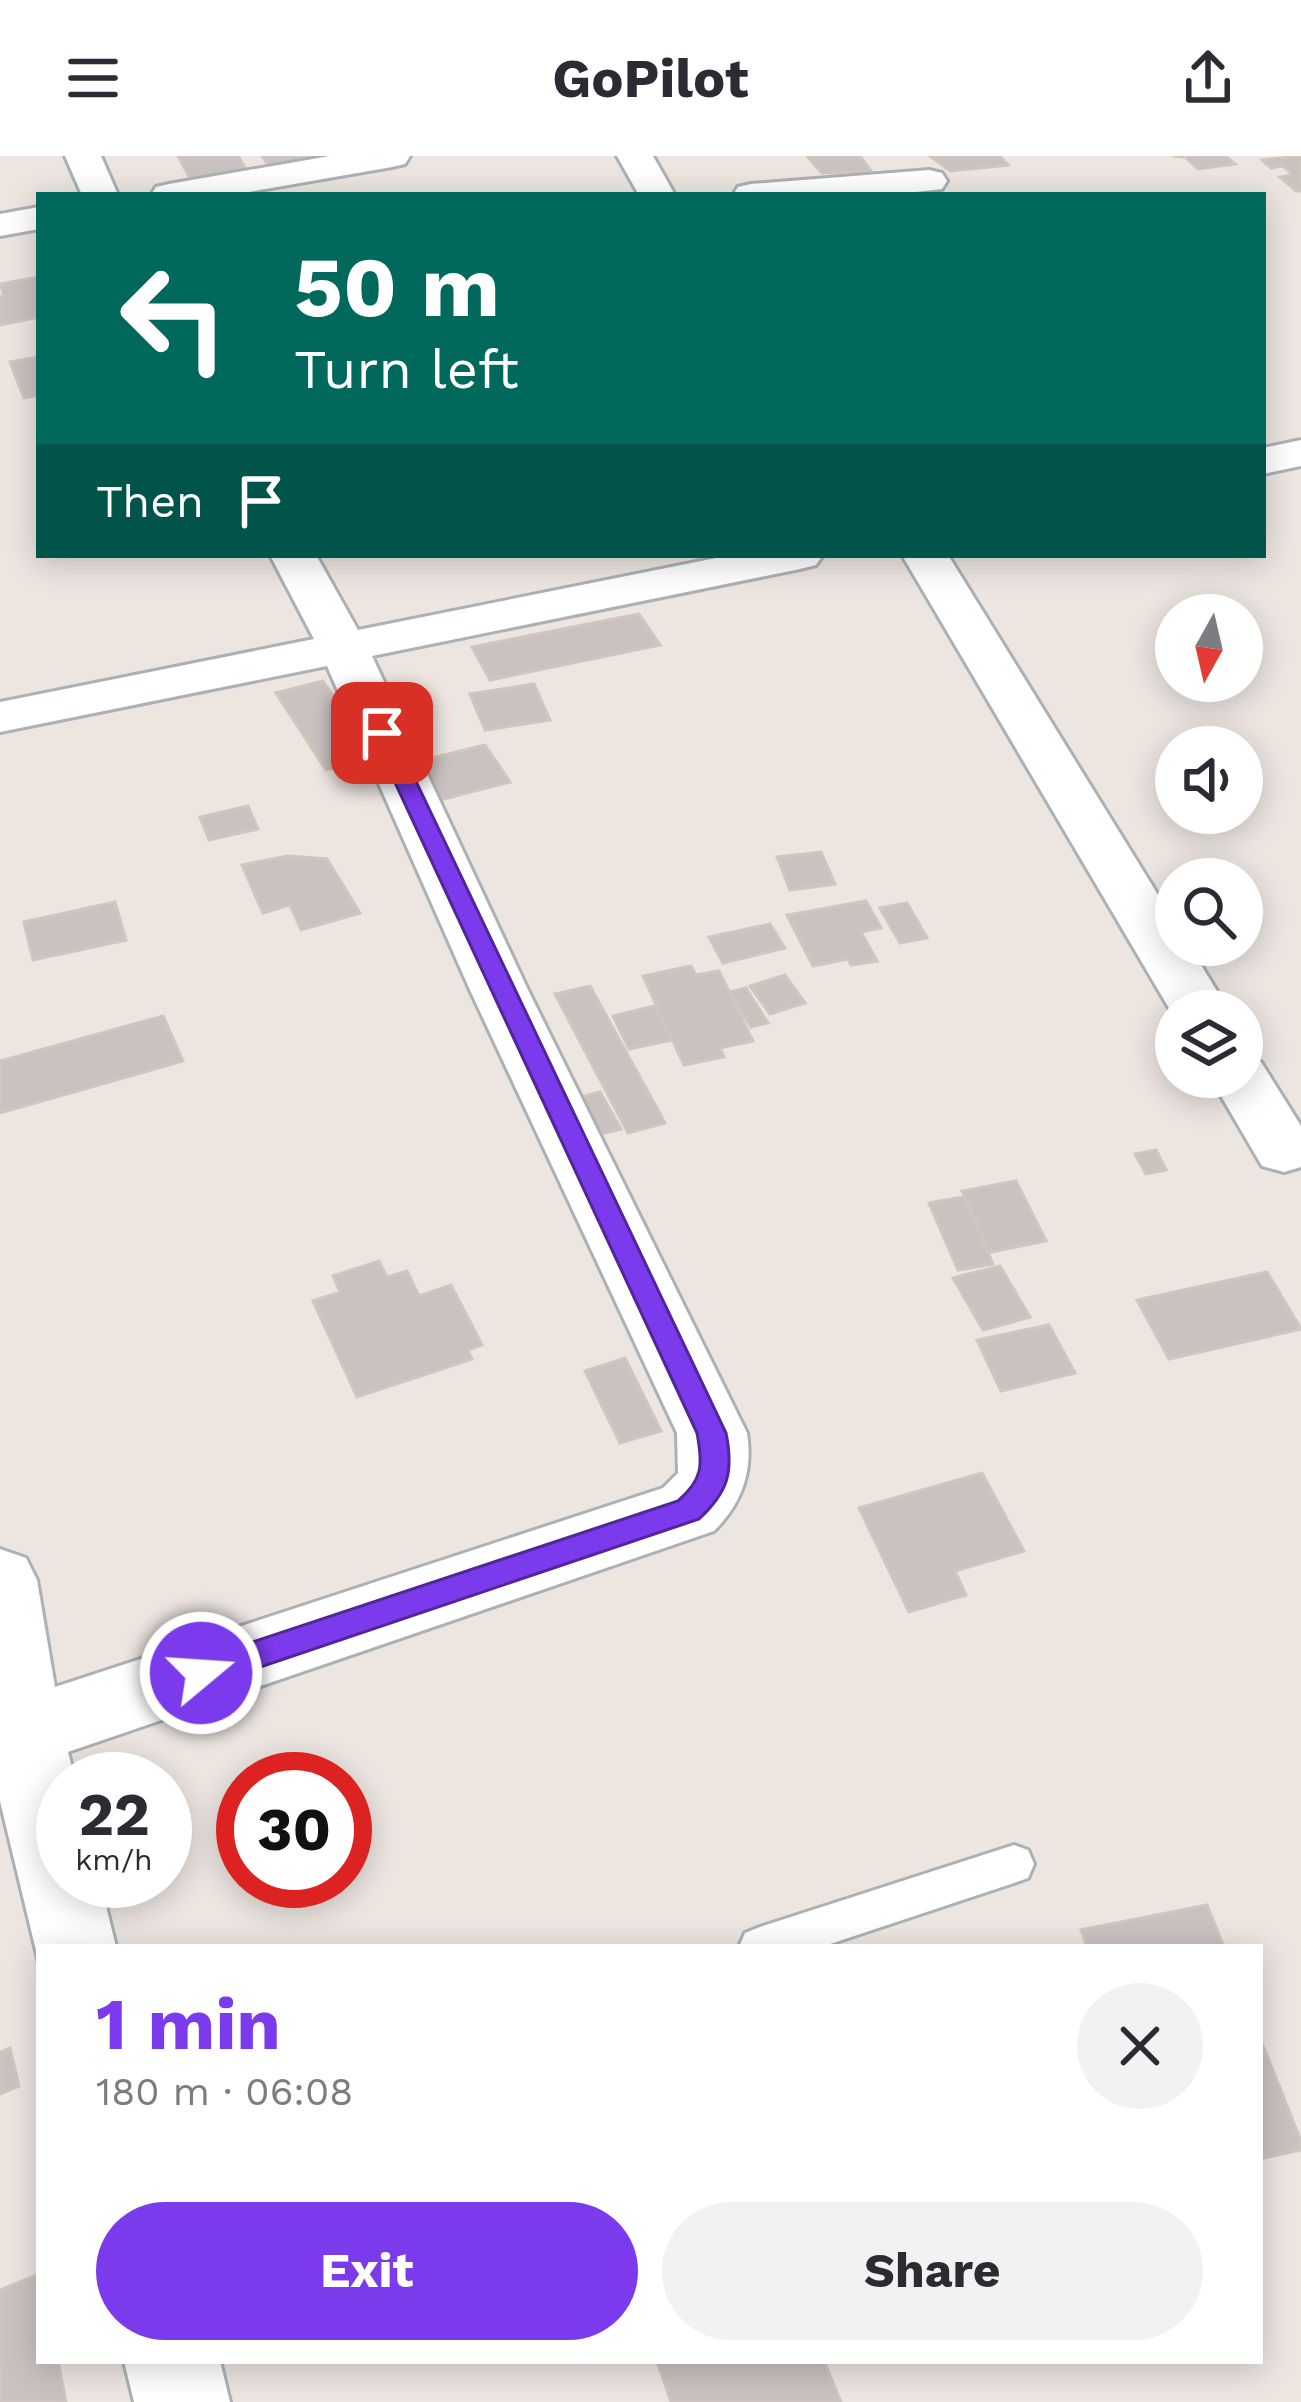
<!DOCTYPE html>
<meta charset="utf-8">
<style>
:root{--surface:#fff;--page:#f2f2f3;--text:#2b2b33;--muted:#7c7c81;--accent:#7c3aed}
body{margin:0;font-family:"Work Sans",sans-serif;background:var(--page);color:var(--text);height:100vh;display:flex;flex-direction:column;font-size:45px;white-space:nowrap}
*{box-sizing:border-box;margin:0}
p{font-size:39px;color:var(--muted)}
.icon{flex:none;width:66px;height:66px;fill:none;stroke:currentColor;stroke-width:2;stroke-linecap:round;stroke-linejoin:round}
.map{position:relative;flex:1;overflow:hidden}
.drawer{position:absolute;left:36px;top:1788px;width:1227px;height:420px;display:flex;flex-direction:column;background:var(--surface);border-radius:0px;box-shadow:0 6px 30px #0003}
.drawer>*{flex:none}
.top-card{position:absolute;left:36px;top:36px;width:1230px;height:366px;border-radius:0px;box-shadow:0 6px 30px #0003;background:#00695c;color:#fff;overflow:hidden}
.needle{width:78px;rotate:188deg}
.tools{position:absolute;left:1155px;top:438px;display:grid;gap:24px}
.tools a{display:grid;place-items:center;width:108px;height:108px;border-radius:50%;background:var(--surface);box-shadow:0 6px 30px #0003;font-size:60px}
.speed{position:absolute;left:36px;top:1596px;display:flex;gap:24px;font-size:60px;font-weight:700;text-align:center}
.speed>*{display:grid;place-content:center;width:156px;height:156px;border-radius:50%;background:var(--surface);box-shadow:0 6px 30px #0003;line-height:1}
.speed small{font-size:30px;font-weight:400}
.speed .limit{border:18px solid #d22;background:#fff;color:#111}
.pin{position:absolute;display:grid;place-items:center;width:102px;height:102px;color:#fff;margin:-51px;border-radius:24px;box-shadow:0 6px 18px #0006}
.me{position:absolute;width:132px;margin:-66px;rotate:72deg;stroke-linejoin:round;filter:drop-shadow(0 0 9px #0008)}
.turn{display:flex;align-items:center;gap:42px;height:252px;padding:0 60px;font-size:54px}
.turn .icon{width:156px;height:156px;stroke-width:2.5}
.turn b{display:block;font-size:84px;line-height:102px}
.then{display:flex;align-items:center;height:114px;padding:0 60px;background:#0003;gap:24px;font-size:45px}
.round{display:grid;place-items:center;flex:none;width:126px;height:126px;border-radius:63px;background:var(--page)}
.overview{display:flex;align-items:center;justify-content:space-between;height:204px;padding:0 60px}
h1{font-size:72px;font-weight:700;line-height:90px;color:var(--accent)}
.action{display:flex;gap:24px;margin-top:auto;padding:24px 60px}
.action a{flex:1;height:138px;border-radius:72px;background:var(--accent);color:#fff;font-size:48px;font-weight:700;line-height:138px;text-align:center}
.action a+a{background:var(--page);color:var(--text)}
header{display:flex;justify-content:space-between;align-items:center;height:156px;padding:0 60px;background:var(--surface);font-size:54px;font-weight:700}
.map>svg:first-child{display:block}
</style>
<header><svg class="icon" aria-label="menu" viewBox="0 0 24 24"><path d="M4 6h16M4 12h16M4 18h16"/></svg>GoPilot<svg class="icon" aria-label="share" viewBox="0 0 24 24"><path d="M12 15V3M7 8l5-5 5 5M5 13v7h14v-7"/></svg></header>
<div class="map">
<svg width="1301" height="2246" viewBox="0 0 1301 2246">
<rect width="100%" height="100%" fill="#ece5e0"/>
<path fill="#c9c2c0" stroke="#d1c5bf" stroke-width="3" d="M178 0H238L246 14 190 22Z
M262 0H363L273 16Z
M807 0H860L871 15 822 17Z
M930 0H1000L1008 9 950 15Z
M1173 0H1225L1235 8 1198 13 1185 1Z
M1301 0V35H1296L1280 21 1293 19 1283 10 1271 12 1262 4Z
M39 121V161L0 169V141L4 140 0 128Z
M39 201V239L24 242 10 206Z
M639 458 660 489 490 524 472 491Z
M323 525 374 601 326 614 276 537Z
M534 528 550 564 485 574 470 538Z
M485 589 510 626 432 646 408 608Z
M248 650 258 673 209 684 200 661Z
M821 696 835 728 790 734 777 701Z
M288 700 327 703 360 757 301 774 290 749 263 757 242 709Z
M866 745 881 772 861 776 877 805 851 809 848 803 813 810 787 759Z
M115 746 126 784 33 804 24 766Z
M907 747 927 782 900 787 880 752Z
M770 768 785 792 723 807 709 781Z
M691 810 696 819 719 815 753 885 720 892 724 901 684 909 643 820Z
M785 819 805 847 770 858 750 830Z
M590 830 665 967 628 977 555 838Z
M746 832 768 867 751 871 730 836Z
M654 850 672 884 629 893 613 860Z
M163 860 183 905 0 957V905Z
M600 936 621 973 585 982 566 945Z
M1156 994 1166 1014 1146 1018 1135 998Z
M1016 1025 1046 1085 991 1096 962 1035Z
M963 1041 993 1108 958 1114 929 1047Z
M379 1105 387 1121 407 1115 419 1140 451 1129 482 1189 468 1194 472 1203 357 1241 313 1145 340 1136 333 1120Z
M1000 1110 1030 1161 983 1174 953 1122Z
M1267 1116 1301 1173 1169 1203 1137 1144Z
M1049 1169 1075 1217 1001 1235 977 1184Z
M625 1202 661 1275 620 1287 585 1215Z
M982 1317 1024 1395 955 1415 966 1439 909 1456 859 1352Z
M1207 1749 1224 1791H1087L1081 1774Z
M1260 1882 1301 1985V1994L1260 2003Z
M10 1892 19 1930 0 1938V1896Z
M39 2118V2205H58L66 2246H0V2134Z
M657 2205H824L841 2246H671Z"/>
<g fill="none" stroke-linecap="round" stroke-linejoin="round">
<g stroke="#acb2b4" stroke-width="6">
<path id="lane" d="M1014 1689 1028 1694 1034 1708 1028 1722 1014 1727 821 1791H739L745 1777 760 1771Z"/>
</g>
<g stroke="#acb2b4" stroke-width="6">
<path id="street" d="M65 0H101L118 39H82Z
M330 0H410L405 8 392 11 231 39H151L156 31 169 28Z
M617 0H653L675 39H639Z
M929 14 942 17 947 25 942 33 890 39H733L738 31 751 28Z
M39 51V73L0 80V58Z
M1301 284V310L1263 318V292Z
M270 399H316L358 474 731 399H823L816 409 800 413 372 500 528 834 747 1277C753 1316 742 1347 714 1375L68 1596 75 1623H63V1725H100L116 1791H39V1807L0 1645V1393L26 1402 37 1424 55 1531 663 1332 678 1317 677 1277 470 834 327 510 0 576V546L314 483Z
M902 399H948L1176 768V789H1189L1229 855H1176V864Z
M1242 901 1261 906 1301 970V1011L1284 1016 1262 1010 1210 921H1242Z
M124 2205H220L230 2246H134Z"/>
</g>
<use href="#lane" fill="#fff" fill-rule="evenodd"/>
<use href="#street" fill="#fff" fill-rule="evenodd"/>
</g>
<path fill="#7c3aed" stroke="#51269a" stroke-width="3" d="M382 571 393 577 726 1277C734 1316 728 1336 699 1363L201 1531 189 1527 185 1517 189 1507 678 1345C703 1323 703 1309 697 1277L372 577Z"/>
</svg>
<div class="tools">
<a><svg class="needle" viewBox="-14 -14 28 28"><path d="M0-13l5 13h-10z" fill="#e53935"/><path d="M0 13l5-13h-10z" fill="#7c7c81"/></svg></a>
<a><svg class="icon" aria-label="sound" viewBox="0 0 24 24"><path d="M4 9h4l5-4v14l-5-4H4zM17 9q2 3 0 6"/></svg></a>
<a><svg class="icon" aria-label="search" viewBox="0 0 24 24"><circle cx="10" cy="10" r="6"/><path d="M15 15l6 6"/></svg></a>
<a><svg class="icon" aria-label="layers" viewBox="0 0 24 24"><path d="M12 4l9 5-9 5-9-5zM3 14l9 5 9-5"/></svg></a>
</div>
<div class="speed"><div>22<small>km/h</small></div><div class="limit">30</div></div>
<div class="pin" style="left:382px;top:577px;background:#d93025"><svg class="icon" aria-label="arrive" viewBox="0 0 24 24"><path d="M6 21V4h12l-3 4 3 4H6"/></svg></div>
<svg class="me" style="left:201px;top:1517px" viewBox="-20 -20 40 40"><circle r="17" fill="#7c3aed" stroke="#fff" stroke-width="3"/><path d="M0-11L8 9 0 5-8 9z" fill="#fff"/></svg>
<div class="top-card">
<div class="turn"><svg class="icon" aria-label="left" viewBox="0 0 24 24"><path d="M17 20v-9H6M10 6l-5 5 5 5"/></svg><div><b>50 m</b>Turn left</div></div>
<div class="then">Then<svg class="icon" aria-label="arrive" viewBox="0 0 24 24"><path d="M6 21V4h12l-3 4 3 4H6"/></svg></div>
</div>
<section class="drawer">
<div class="overview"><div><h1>1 min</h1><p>180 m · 06:08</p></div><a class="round"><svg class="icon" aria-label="close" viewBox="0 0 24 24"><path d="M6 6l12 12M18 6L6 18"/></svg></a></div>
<div class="action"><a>Exit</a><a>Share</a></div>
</section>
</div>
